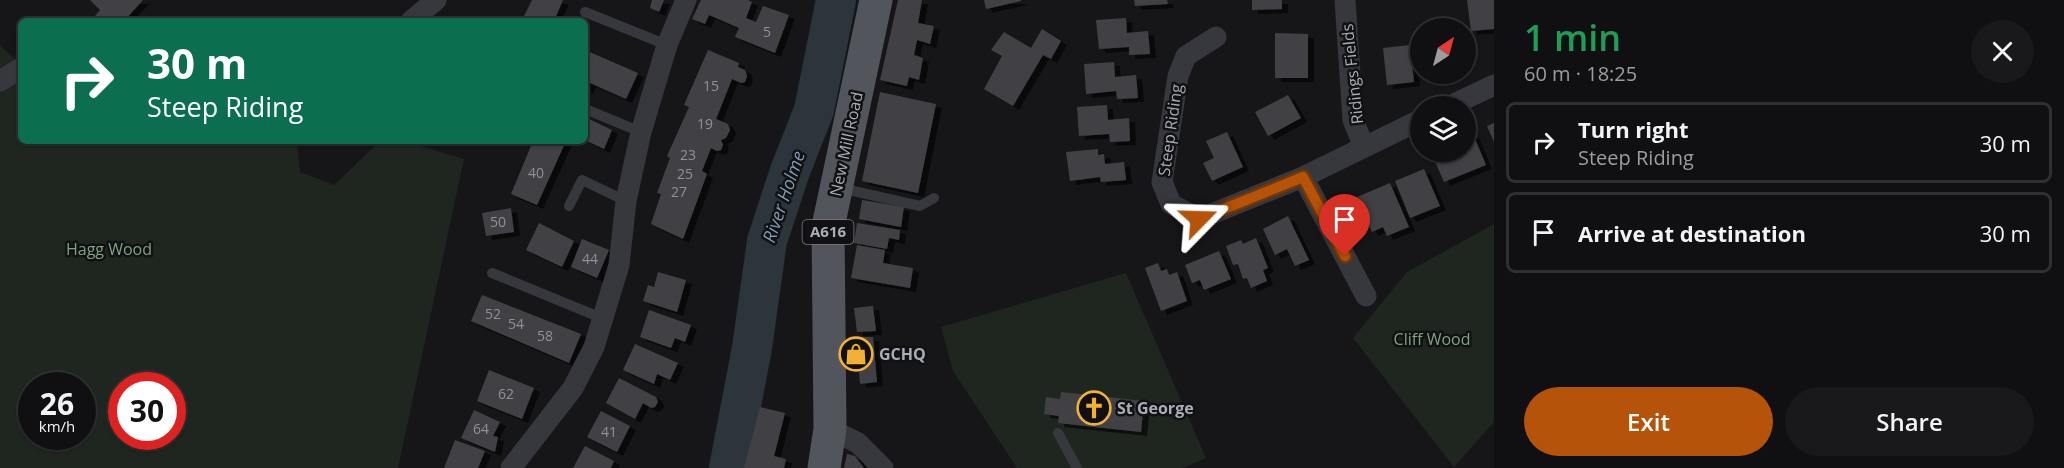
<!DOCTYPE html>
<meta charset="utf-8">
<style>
:root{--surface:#101012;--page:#19191b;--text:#f1f3f6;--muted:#9c9d9f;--line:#303032;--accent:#b45309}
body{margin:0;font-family:"Open Sans",sans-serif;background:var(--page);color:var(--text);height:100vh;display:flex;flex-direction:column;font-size:22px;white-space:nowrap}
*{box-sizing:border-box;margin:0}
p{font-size:20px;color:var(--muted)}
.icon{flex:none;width:33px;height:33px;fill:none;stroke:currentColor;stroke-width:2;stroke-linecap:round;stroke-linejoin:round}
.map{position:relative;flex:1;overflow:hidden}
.side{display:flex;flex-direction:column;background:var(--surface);width:570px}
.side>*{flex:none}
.banner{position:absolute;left:18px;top:18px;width:570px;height:126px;border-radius:9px;box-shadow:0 2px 4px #0004,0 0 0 2px var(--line);background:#0b6e4f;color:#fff;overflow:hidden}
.needle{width:39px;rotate:36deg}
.fabs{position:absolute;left:1410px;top:18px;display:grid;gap:12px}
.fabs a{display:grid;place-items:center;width:66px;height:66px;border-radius:50%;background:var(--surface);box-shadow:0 2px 4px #0004,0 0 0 2px var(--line);font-size:30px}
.speed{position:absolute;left:18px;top:372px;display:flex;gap:12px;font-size:30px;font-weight:700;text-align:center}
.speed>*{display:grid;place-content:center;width:78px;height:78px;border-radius:50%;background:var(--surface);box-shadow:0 2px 4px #0004,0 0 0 2px var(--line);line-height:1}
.speed small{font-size:15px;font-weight:400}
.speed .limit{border:9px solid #d22;background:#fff;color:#111}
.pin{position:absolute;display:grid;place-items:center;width:51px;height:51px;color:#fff;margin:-62px -26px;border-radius:50% 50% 50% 0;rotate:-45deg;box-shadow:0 0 6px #0007}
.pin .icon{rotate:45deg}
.me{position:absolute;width:66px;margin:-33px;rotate:68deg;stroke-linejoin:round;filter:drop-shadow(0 0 4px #0008)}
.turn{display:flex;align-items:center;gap:21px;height:126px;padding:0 30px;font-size:27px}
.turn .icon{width:78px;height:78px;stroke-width:2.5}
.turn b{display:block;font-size:42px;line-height:51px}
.round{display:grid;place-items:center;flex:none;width:63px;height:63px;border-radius:32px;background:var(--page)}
.summary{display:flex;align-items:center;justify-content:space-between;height:102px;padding:0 30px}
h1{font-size:36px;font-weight:600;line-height:45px;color:#1e9e55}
.primary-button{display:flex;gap:12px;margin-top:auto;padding:12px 30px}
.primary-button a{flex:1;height:69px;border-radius:36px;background:var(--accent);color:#fff;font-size:24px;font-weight:600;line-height:69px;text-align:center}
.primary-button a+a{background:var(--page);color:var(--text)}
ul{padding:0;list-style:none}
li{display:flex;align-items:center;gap:18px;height:81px;margin:0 12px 9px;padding:0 18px;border:3px solid var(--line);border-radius:9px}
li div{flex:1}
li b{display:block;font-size:22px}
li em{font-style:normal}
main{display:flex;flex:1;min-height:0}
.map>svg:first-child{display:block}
</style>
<main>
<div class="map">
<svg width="1494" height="468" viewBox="0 0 1494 468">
<defs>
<filter id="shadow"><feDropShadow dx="6" dy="4" stdDeviation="0" flood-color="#0009"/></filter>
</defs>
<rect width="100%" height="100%" fill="#161618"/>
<path fill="#1e261f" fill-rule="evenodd" d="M0 45 21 65V141H297L300 172 334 185 380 141H404L464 159 398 468H0ZM32 386H82V436H32ZM122 386H172V436H122Z
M1494 224V422L1454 467 1353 338 1407 272Z
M1126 273 1206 458 1183 468H1017L953 371 941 327Z"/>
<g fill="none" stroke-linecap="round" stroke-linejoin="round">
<path stroke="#2c353c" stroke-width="40" d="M729 468 752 348 767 241 790 171 814 110 836 0"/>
</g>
<path fill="#404145" filter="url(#shadow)" d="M90 0H143L124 21H100L95 16 100 10Z
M532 0H563L554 21H529L523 18Z
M652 0H664L659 12 650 8Z
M701 0H748L752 2 746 18 756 22 763 6 789 15 775 53 735 37 739 28 709 15 705 24 692 19Z
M898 0H922L918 23 934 26 930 44 917 40 914 55 923 58 919 80 909 77 907 86 880 80Z
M984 0H1021V1L986 9Z
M1134 0H1167L1168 4 1135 6Z
M1252 0H1282V9L1252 10Z
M1467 0H1494V29L1471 31Z
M1126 18 1127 33 1148 31 1150 54 1129 55V47L1099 49 1096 20Z
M1042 29 1061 41 1051 59 1043 55 1013 106 984 89 1002 56 991 50 1004 32 1031 48Z
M1275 33 1308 34V78H1275Z
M1410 45 1414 82 1387 85 1383 48Z
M585 50 638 73 626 99 590 83 587 90 585 89Z
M708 50 739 63 738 67 745 70 747 76 745 82 741 83 732 79 716 119 728 124 730 130 726 138 721 140 723 145 721 150 717 151 711 148 702 171 707 174 683 239 651 224 661 194 657 193 670 158 667 156 689 107 684 105Z
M1114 62 1115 77 1136 75 1138 98 1117 99 1116 91 1086 94 1084 64Z
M880 92 936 104 918 193 862 181Z
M1288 95 1301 118 1268 136 1255 112Z
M1107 105 1108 120 1129 118 1130 141 1110 142 1109 134 1079 136 1077 107Z
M585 117 612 130 604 149 585 140Z
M1494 123V142L1487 126Z
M1227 132 1243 167 1212 181 1203 163 1214 158 1206 141Z
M1473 134 1486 165 1444 182 1431 152H1466V137Z
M533 141H566L537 205 511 194Z
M1098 149V155L1104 154 1105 164 1124 162 1126 180 1101 182 1100 177 1070 181 1066 152Z
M1424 169 1440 206 1410 218 1395 181Z
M1390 183 1409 227 1387 236 1383 227 1372 232 1366 219 1353 224 1346 208 1359 203 1357 197Z
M862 200 904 207 901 227 859 219Z
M511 208 514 232 486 236 482 213Z
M1288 216 1309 260 1295 266 1287 249 1275 255 1263 229Z
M539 223 574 241 562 267 526 250Z
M857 223 900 230 899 240 889 238 887 249 854 243Z
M1256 238 1268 268 1263 270 1267 281 1251 288 1247 278 1243 279 1238 264 1233 265 1226 246 1241 240 1243 244Z
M582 239 609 250 597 278 571 267Z
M857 245 885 250 883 263 913 268 910 288 851 278Z
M1219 251 1231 279 1204 290 1200 280 1192 283 1185 265Z
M1158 263 1161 271 1167 269 1169 275 1177 272 1187 301 1161 311 1145 268Z
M658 272 686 280 677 312 643 301 648 285 654 287Z
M482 295 581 334 569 363 471 321Z
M873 306 876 331 857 332 854 308Z
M649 310 691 325 685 342 675 338 671 348 640 337Z
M856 337H873L877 382 860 384Z
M635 344 678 363 670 380 657 374 654 384 623 370Z
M489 370 534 388 522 419 477 401Z
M619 378 656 397 658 402 655 407 651 408 643 403 635 419 606 403Z
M1061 392 1144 401 1141 432 1058 423 1059 416 1044 414 1046 397 1060 399Z
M760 407 785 413 774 456 786 459 784 468H744Z
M474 410 500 422 493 436 498 437 495 452 461 438Z
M601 411 630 426 617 452 587 437Z
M455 440 485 451 478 468H444Z
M585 446 614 461 611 468H573Z
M847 454 855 456 864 468H844Z"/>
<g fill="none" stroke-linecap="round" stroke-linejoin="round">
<path stroke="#37383d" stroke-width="10" d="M585 12 667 45
M585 109 641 132
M840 188 920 206 934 198
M569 206 582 180 626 201
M492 273 604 319
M1058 433 1077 468"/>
<path stroke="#37383d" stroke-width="21" d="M1345 0 1353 120 1364 147
M411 21 436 0
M1216 37 1186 56 1178 76 1162 182 1171 204 1199 219 1303 177 1420 120
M0 81 21 68
M1450 106 1494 85
M1303 177 1366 296
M830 429 858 443 883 468
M511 468 573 388 594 347 619 265 626 201 641 132 667 45 686 0"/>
<path stroke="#53555c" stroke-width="33" d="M824 468 830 429 828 227 876 0"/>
</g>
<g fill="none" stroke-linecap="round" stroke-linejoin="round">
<g stroke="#753606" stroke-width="15">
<path id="route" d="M1199 219 1303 177 1345 256"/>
</g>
<use href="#route" stroke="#b45309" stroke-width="10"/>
</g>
<defs>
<g id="shop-ring" transform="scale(1.725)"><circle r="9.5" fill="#111113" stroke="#f2b134" stroke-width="1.5"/><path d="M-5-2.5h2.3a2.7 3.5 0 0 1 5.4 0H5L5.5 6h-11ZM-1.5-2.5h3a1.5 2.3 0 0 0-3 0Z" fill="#f2b134"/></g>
<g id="church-ring" transform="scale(1.725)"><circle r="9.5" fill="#111113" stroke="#f2b134" stroke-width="1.5"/><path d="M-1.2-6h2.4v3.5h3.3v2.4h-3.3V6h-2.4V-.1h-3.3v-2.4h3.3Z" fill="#f2b134"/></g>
</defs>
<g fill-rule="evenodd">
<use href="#shop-ring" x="856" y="354"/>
<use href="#church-ring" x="1094" y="408"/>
</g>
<g text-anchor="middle" stroke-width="5" stroke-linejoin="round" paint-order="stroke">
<g font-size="14" fill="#8e929b">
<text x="767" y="37">5</text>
<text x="711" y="91">15</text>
<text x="705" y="129">19</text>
<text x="688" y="160">23</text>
<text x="536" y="178">40</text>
<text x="685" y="179">25</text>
<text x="679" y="197">27</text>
<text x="498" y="227">50</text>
<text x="590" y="264">44</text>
<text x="493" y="319">52</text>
<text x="516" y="329">54</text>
<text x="545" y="341">58</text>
<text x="506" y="399">62</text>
<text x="481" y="434">64</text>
<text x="609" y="437">41</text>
</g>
<rect fill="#111113" stroke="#7b7e86" stroke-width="1.5" x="802.5" y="220" width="51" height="24" rx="4.5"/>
<g font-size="15" font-weight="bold" fill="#a8adb8">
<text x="828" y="237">A616</text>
</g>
<g font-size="16" fill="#a8adb8" stroke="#111113">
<text transform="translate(1352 74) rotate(-96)" y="6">Ridings Fields</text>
<text transform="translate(1170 130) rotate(-82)" y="6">Steep Riding</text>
<text transform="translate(846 144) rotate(-78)" y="6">New Mill Road</text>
</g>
<g font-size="16" fill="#7fa381" stroke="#111113">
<text x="109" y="255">Hagg Wood</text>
<text x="1432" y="345">Cliff Wood</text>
</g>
<g font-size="16" font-weight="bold" fill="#a8adb8" stroke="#111113" text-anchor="start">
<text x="879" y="360">GCHQ</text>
<text x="1117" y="414">St George</text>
</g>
<g font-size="18" font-style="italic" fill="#7f9bb3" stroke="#111113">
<text transform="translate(784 197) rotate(-71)" y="6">River Holme</text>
</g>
</g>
</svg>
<div class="fabs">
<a><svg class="needle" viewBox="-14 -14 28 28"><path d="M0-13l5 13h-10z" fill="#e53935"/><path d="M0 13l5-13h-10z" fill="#9c9d9f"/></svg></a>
<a><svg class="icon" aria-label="layers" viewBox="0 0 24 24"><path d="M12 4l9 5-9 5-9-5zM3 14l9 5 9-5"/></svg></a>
</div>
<div class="speed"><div>26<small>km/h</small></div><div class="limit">30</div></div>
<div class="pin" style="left:1345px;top:256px;background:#d93025"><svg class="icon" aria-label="arrive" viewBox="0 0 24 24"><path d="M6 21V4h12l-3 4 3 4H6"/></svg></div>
<svg class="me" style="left:1199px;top:219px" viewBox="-20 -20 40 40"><path d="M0-17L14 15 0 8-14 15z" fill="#b45309" stroke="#fff" stroke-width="4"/></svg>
<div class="banner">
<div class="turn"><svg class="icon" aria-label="right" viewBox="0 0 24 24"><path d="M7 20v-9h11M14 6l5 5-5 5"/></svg><div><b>30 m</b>Steep Riding</div></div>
</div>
</div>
<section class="side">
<div class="summary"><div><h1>1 min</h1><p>60 m · 18:25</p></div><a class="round"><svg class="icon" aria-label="close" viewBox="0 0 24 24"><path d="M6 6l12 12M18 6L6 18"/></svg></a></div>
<ul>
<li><svg class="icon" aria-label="right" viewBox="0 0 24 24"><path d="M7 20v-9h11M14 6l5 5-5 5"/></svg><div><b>Turn right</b><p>Steep Riding</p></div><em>30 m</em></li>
<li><svg class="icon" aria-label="arrive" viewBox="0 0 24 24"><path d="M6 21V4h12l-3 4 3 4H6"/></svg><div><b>Arrive at destination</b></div><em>30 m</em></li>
</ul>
<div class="primary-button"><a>Exit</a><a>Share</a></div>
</section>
</main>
